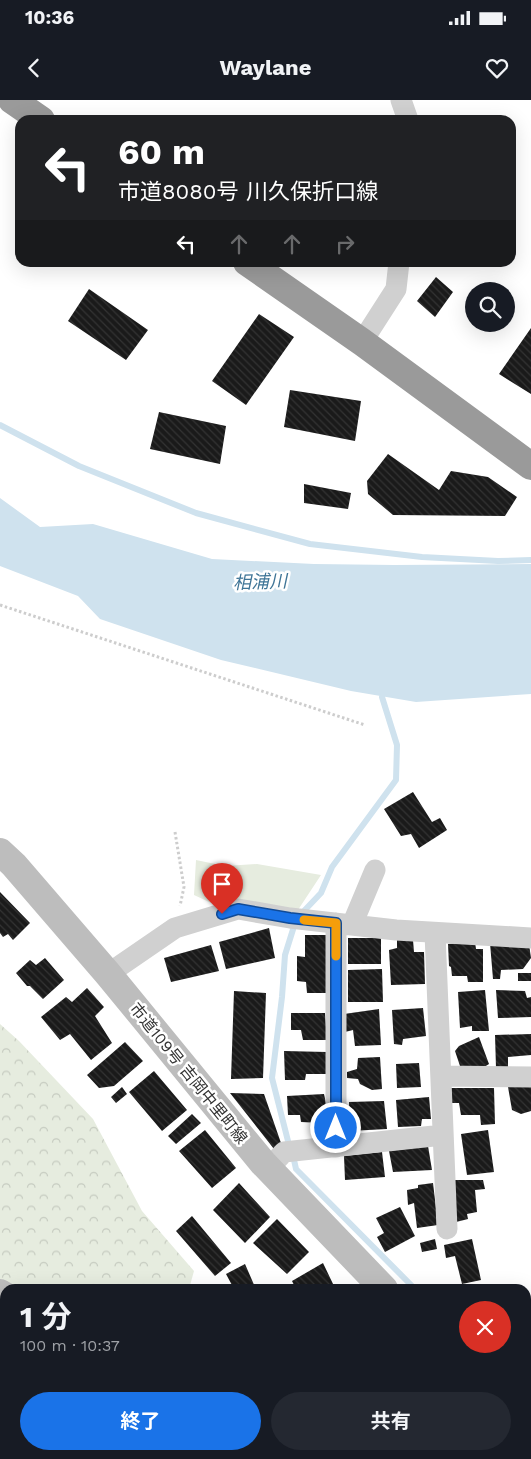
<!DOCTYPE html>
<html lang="ja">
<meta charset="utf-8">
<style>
:root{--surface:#171b24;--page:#242831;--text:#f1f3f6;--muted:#9ea1a6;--accent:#1a73e8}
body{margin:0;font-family:"Work Sans","Noto Sans JP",sans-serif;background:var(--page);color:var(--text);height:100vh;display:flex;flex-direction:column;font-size:19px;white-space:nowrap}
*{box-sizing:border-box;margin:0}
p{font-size:16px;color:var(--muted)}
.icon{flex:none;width:28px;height:28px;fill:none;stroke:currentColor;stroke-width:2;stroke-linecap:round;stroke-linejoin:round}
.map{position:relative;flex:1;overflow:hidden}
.details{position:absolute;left:0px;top:1184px;width:531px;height:176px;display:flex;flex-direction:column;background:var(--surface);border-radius:15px 15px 0 0;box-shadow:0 5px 20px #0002}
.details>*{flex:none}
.banner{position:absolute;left:15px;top:15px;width:501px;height:152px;border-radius:15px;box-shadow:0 5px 20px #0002;background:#202124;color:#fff;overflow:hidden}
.buttons{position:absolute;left:465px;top:182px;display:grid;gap:10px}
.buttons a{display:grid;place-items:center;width:50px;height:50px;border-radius:50%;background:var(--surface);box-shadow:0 5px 20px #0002;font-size:25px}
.pin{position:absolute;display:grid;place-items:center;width:42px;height:42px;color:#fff;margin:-51px -21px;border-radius:50% 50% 50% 0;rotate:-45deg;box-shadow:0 0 5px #0007}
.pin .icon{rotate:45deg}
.me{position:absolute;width:55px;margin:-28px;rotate:0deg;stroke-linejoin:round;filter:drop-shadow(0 0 4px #0008)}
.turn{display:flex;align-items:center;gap:18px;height:105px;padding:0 20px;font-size:22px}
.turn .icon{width:65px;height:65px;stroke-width:2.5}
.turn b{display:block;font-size:35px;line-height:42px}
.lanes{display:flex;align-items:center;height:48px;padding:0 20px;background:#0003;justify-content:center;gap:25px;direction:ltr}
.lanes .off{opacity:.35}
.round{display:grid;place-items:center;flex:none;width:52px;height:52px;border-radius:26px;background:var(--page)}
.headline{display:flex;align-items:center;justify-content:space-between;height:85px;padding:0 20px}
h1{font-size:30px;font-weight:700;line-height:38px}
.cta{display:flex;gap:10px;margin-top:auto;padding:10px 20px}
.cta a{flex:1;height:58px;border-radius:30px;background:var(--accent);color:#fff;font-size:20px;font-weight:700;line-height:58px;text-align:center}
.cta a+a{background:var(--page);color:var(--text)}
.status{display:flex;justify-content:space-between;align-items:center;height:35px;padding:0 25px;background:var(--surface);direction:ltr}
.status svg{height:14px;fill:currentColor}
header{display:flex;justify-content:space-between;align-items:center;height:65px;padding:0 20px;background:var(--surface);font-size:22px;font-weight:700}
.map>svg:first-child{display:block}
</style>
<div class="status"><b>10:36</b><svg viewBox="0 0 49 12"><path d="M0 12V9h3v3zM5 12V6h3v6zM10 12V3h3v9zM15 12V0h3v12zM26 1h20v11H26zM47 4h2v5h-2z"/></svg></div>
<header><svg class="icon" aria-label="back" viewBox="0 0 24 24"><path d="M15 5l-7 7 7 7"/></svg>Waylane<svg class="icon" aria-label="heart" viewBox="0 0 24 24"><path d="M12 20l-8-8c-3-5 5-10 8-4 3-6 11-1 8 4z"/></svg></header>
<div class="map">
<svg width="531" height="1359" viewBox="0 0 531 1359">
<defs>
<pattern id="forest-crowns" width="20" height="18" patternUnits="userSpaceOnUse" patternTransform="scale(1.25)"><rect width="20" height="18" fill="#e6ecdf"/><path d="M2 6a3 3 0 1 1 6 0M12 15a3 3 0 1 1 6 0" fill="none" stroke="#c6cbc0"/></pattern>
<pattern id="building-back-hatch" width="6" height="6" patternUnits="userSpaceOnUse" patternTransform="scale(1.25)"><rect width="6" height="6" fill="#1a1a1a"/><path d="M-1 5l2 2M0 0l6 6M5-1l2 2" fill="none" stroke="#333"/></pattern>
</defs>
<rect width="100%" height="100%" fill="#fff"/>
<path fill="#e6ecdf" d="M196 760 225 766 257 764 321 775 296 813 222 808 194 795Z"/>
<path fill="url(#forest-crowns)" d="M0 924 19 941 93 1019 142 1111 194 1171 189 1189H5V1355H234L236 1359H0Z"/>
<path fill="#cfe2ee" d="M0 398 40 427 93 424 212 459 314 464 394 465 531 464V594L416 602 351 591 221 560 100 519 78 496 0 466Z"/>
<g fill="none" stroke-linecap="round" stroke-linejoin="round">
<path stroke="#cfe2ee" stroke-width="6" d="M0 325 79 366 196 413 310 444 422 457 498 461 531 460
M303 812 321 793 332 767 396 680 397 645 382 597
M289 1045 272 978 282 897 285 855 295 823
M294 1060 296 1069 415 1189
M448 1355 450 1359"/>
</g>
<path fill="url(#building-back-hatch)" d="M436 177 453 192 435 217 417 201Z
M89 189 148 230 126 260 68 221Z
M259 214 294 237 246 305 212 281Z
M531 228V294L499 274Z
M290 290 361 301 355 341 284 327Z
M159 312 226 326 220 364 150 349Z
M388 354 439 390 451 371 488 377 517 397 505 416 393 415 368 394 367 381Z
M304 384 351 393 348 409 304 403Z
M413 692 432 722 440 718 447 730 419 748 411 734 401 736 384 709Z
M0 792 30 823 13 840 8 834 3 837 0 833Z
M269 828 275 858 226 869 219 842Z
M305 835H328V893H307L306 882 297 881V856L305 857Z
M348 838H381V864H348Z
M397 840H413L414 852H424L425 884 391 885 389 850 397 848Z
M475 842 476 849H483V882H468L467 876H452L451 867 449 866 448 844Z
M490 843 529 844 531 858 523 869 501 870 500 879H493Z
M211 845 219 871 171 882 164 858Z
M45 858 64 880 43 899 30 886H27L16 873 30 860 36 865Z
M382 869 383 902H348V870Z
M518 873H531V881H518Z
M87 888 104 907 95 916 112 943 91 960 70 934 60 940 41 917 66 897 72 902Z
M485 890 489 931H472V926L460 928 458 892Z
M496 890 525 891 527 898 531 897V917L498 918Z
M234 891 266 893 263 978 231 979Z
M423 908 426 936 403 939 402 945 394 944 392 910Z
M379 909 381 945 355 946 353 930 345 932 344 914Z
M291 913H325L327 940H303L301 930H291Z
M531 934V955L508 957V969L496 968 495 935Z
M479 937 489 964 481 969H461L455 951 459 946Z
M125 942 143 961 114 986 99 988 87 975Z
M284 951 327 952V974H306L305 980H285Z
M380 957 382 989 372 990 360 984 358 979 347 978V972L357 969 358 958Z
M419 963 421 987 397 988 396 964Z
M154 971 187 1010 162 1031 129 992Z
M122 987 127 994 116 1003 111 997Z
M508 987H531V1011L521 1014 512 1010Z
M450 988H494L495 1024 481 1025 480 1015H461L459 1003H452Z
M230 993 264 994 281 1043 274 1049Z
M324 994 329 1017 323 1018V1023L301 1022 300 1015H288L287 996Z
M429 997 431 1019H422L421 1026 398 1027 396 1000Z
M384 1001 387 1029 350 1031 349 1002Z
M192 1014 201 1023 176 1044 168 1036Z
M205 1030 236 1068 212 1088 179 1051Z
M488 1030 494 1072 467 1075 461 1034Z
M428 1046 432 1070 393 1072 389 1051Z
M382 1052 385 1077 345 1080 344 1056Z
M454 1080H483L485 1089 475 1090 477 1112 467 1114 468 1119 456 1122Z
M239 1083 270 1117 245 1143 213 1110Z
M433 1083 438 1125 417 1128 414 1103 408 1105 407 1090 418 1088V1085Z
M400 1107 415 1136 385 1152 377 1137 384 1133 376 1118Z
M192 1116 231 1163 215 1176 176 1131Z
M277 1119 309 1152 287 1174 253 1143Z
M435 1139 437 1149 422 1152 420 1143Z
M472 1139 481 1180 462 1184 455 1156 446 1158 444 1145Z
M323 1163 334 1186 328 1189H296L292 1181Z
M245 1164 255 1187 253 1189H234L226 1174Z
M277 1355H326L327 1357 325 1359H280Z"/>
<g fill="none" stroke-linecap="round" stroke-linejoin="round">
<path stroke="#cdcdcd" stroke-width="3" stroke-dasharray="2.5 2.5" stroke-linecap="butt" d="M0 505 365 625
M175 732 184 787 180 806"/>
<path stroke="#d0d0d0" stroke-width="21" d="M401 0 408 20
M362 242 396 189 399 162
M336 823V1047
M352 825 375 770
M435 833 447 1129
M108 874 175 828 238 809 290 818 396 830 531 838
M441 976 531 977
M268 1069 284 1052 443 1035
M526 1230 531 1220
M431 1355 432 1359
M518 1355 524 1359"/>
<path stroke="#bdbdbd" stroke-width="28" d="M0 752 14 765 108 874 263 1063 384 1189
M0 1193 5 1196
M526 1261 531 1260
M225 1355 230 1359
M364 1359 367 1355"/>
<path stroke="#9a9a9a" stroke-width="28" d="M12 0 41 20
M247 162 362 242 531 366"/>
</g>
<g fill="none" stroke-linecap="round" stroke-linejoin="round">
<g stroke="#114b97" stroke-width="12">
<path id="route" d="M222 814 238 809 290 818 336 823V1028"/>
</g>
<use href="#route" stroke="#1a73e8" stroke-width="9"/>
<path stroke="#f59e0b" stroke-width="9" d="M304 820 336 823V856"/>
</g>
<g text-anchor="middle" stroke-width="5" stroke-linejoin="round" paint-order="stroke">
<g font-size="16" fill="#333" stroke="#fff">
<text transform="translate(189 973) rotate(51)" y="6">市道109号 吉岡中里町線</text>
</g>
<g font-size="18" font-style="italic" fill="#3f7597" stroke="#fff">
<text transform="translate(260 482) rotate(-2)" y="6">相浦川</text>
</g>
</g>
</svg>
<div class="buttons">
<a><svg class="icon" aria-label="search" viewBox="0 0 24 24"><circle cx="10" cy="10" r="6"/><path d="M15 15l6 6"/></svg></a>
</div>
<div class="pin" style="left:222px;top:814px;background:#d93025"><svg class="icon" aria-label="arrive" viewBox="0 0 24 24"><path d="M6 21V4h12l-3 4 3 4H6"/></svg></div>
<svg class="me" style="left:336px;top:1028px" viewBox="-20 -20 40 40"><circle r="17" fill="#1a73e8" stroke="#fff" stroke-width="3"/><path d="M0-11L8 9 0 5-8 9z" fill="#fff"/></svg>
<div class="banner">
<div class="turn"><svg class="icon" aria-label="left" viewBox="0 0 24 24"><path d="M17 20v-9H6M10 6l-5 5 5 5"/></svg><div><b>60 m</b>市道8080号 川久保折口線</div></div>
<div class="lanes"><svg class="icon" aria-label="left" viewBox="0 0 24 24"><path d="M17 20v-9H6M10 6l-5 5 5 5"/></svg><svg class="icon off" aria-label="ahead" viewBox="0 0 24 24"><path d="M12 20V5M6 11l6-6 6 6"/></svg><svg class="icon off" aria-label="ahead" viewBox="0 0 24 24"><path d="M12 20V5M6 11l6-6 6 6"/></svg><svg class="icon off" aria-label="right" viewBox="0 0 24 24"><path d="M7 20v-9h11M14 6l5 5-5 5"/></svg></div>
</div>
<section class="details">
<div class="headline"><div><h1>1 分</h1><p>100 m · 10:37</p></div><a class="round" style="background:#d93025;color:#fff"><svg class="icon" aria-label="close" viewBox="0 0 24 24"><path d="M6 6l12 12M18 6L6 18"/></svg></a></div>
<div class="cta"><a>終了</a><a>共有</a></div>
</section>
</div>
